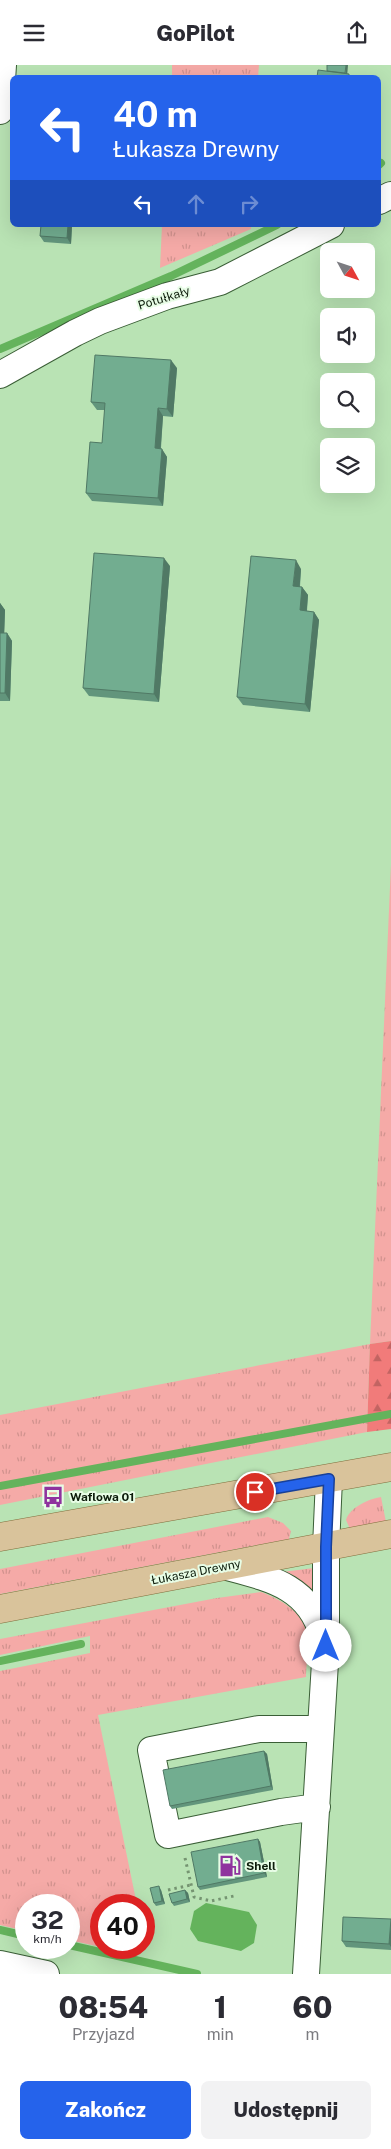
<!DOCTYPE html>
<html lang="pl">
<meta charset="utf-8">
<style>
:root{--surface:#fff;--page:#f2f2f3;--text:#2b2b33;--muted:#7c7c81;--accent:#2563eb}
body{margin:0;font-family:"Public Sans",sans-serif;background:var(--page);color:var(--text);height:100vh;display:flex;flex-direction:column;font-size:19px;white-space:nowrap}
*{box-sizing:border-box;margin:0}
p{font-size:16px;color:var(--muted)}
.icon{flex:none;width:28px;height:28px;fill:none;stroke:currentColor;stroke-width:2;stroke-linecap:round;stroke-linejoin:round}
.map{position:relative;height:1909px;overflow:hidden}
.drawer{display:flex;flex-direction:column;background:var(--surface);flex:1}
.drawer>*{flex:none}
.banner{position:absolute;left:10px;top:10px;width:371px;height:152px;border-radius:8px;box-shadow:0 5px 20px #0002;background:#2563eb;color:#fff;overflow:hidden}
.needle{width:32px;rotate:130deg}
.fabs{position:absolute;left:320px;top:178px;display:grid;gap:10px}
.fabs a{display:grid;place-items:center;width:55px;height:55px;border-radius:8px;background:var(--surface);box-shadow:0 5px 20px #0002;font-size:25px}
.speed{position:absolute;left:15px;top:1829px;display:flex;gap:10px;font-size:25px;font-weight:700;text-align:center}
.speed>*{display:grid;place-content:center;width:65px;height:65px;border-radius:50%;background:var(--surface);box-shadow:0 5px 20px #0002;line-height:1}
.speed small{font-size:12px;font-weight:400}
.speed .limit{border:8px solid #d22;background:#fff;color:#111}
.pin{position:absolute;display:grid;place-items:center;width:42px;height:42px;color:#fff;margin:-21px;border:2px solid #fff;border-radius:50%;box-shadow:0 1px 5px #0007}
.me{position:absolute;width:55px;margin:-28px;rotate:0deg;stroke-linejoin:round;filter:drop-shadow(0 0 4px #0008)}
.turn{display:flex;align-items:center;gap:18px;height:105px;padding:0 20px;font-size:22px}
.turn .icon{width:65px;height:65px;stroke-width:2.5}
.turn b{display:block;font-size:35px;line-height:42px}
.lanes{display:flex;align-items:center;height:48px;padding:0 20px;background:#0003;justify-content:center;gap:25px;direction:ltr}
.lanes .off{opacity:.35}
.eta{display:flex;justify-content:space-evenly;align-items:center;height:85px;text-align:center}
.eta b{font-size:30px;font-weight:800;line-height:35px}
.action{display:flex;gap:10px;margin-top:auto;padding:10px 20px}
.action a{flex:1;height:58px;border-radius:8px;background:var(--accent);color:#fff;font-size:20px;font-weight:800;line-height:58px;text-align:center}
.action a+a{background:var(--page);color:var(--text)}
header{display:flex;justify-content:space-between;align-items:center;height:65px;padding:0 20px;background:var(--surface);font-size:22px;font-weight:800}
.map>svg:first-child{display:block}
</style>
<header><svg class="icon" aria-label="menu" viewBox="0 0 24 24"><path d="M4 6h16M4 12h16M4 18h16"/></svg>GoPilot<svg class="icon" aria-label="share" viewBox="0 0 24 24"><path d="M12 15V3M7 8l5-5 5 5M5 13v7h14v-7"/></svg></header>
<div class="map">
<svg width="391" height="1909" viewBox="0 0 391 1909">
<defs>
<pattern id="grass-tufts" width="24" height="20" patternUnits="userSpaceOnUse" patternTransform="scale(1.25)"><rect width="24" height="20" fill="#f5aaa7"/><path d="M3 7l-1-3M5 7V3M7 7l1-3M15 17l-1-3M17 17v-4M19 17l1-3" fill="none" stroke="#d1928e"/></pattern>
<pattern id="forest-firs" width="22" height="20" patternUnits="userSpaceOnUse" patternTransform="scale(1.25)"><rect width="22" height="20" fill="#f17b7a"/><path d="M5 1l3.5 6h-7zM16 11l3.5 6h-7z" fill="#c26462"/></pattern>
</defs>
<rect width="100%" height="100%" fill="#b9e3b4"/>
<path fill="url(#grass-tufts)" d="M172 0H259L258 12H172Z
M162 160H251V164L160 203Z
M391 799V1276L370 1279 367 1367 0 1440V1350L370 1279Z
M381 1432 386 1457 350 1464 346 1455C350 1442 369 1434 381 1432Z
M268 1452 283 1458 291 1466 289 1474 0 1529V1504Z
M314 1503 313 1531 274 1508Z
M261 1527C279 1534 299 1544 306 1564 310 1575 306 1600 306 1612L98 1650 137 1840H101V1882L69 1875V1840H26V1866L0 1860V1606L90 1588V1571L0 1590V1574L217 1533Z"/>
<path fill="url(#forest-firs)" d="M391 1276V1364L367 1367 370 1279Z"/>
<path fill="#64b35c" d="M206 1838 249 1847 257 1860 254 1878 241 1886 198 1876 190 1864 194 1846Z"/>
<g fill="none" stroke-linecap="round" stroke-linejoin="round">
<path stroke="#64b35c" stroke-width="8" d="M379 100 381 98
M0 284 171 211 277 160
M0 1421 391 1349
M0 1596 81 1579
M0 1865 26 1871
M69 1880 197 1909"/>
<g stroke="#3a5e36" stroke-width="28">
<path id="minor" d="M0 46 3 0
M379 136 391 130
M0 310 75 268 100 256 167 231 220 217 331 160
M223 1501C268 1513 309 1520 323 1571
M317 1742 281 1747 168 1770 151 1685 259 1664H321
M0 1899 46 1909
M306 1909 326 1581V1482L329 1414"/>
</g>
<g stroke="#806e3d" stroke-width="29">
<path id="major" d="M0 1472 391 1402
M0 1544 391 1469"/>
</g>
<path stroke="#759471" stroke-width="3" stroke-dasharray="2.5 4" stroke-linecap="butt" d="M185 1793 194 1832 211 1836 234 1831
M168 1825 191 1820"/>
<use href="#minor" stroke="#fff" stroke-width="26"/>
<use href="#major" stroke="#d9c39b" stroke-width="28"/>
</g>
<path fill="#62957c" d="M72 160 71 179 44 177 40 171Z
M177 303 173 352 163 351 161 383 167 392 163 441 92 436 86 428 102 378 105 345H97L91 337Z
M170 501 159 637 89 631 83 623Z
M301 504 300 522H302L308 530 307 546 314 547 319 555 310 647 243 640 237 632Z
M0 538 5 545 4 568H7L12 576 10 636H0Z
M264 1686 267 1689 273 1725 172 1744 170 1741Z
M258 1774 260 1777 267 1812 200 1825 198 1822Z
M161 1825 165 1839 156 1841 154 1838Z
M185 1825 188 1828 190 1837 174 1841 172 1838Z
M391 1855V1885L346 1882 342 1876Z"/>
<path fill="#507965" d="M346 0H348L347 12 345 10Z
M68 160H72L71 179 67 173Z
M171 295 177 303 173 352 167 344Z
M158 343 163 351 160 391 155 383Z
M162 384 167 392 163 441 158 433Z
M164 493 170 501 159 637 154 629Z
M296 495 301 504 299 529 293 521Z
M302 522 308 530 306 553 300 545Z
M0 538 5 545 4 576 0 570Z
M314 547 319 555 310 647 305 639Z
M7 568 12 576 10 636 5 628Z
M264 1686 267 1689 273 1725 271 1721Z
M258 1774 260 1777 267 1812 264 1808Z
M159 1821 161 1825 165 1839 162 1836Z
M185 1825 188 1828 190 1837 187 1834Z
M391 1854V1882L389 1879Z"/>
<path fill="#72ad90" stroke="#507965" d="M327 0H346L345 8 327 6Z
M318 5 349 9V12H317Z
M41 160H68L67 173 40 171Z
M95 290 171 295 167 344 158 343 155 383 162 384 158 433 86 428 90 377 102 378 105 338 91 337Z
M94 488 164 493 154 629 83 623Z
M251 491 296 495 293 521 302 522 300 545 314 547 305 639 237 632Z
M0 568H7L5 628H0Z
M264 1686 271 1721 170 1741 163 1705Z
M258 1774 264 1808 198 1822 191 1787Z
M159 1821 162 1836 154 1838 150 1823Z
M185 1825 187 1834 172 1838 169 1829Z
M343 1852 391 1854 389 1879 342 1876Z"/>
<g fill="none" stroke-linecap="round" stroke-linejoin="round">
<g stroke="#184099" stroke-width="12">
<path id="route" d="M255 1427 329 1414 326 1482V1581"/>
</g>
<use href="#route" stroke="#2563eb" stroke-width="9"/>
</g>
<defs>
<g id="bus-bare" transform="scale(1.725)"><path d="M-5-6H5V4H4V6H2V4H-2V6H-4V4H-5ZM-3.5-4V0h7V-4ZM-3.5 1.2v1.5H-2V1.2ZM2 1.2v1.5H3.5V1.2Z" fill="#8f339e" stroke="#e8fde6" stroke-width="2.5" paint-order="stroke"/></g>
<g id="fuel-bare" transform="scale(1.725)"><path d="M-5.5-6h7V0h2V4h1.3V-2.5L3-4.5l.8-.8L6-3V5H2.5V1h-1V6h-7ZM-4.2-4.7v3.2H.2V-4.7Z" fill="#8f339e" stroke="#e8fde6" stroke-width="2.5" paint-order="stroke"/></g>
</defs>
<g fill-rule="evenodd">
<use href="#bus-bare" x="53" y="1432"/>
<use href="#fuel-bare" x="230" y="1801"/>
</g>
<g text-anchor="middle" stroke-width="4" stroke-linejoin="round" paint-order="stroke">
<g font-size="12" fill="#0c1b0a" stroke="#e8fde6">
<text transform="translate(164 233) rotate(-17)" y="4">Potułkały</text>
<text transform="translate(196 1507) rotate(-11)" y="4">Łukasza Drewny</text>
</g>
<g font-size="12" font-weight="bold" fill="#0c1b0a" stroke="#e8fde6" text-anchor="start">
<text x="70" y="1436">Waflowa 01</text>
<text x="246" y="1805">Shell</text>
</g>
</g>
</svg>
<div class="fabs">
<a><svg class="needle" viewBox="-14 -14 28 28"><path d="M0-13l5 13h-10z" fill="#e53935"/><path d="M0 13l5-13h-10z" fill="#7c7c81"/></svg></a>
<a><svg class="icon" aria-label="sound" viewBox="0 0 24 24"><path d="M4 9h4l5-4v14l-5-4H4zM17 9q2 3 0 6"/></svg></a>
<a><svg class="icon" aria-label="search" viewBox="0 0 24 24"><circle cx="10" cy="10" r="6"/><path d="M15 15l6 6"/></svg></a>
<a><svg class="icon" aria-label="layers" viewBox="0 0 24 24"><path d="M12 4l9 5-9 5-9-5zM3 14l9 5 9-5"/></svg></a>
</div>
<div class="speed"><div>32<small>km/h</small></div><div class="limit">40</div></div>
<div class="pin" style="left:255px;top:1427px;background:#d93025"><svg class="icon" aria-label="arrive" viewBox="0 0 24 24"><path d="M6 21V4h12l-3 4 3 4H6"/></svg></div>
<svg class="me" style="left:326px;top:1581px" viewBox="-20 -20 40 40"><circle r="19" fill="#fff"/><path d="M0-13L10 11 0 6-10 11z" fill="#2563eb"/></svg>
<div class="banner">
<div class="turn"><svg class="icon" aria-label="left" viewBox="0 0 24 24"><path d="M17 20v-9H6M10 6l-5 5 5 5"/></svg><div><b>40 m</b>Łukasza Drewny</div></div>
<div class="lanes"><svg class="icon" aria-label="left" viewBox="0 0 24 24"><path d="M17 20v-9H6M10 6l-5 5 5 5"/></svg><svg class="icon off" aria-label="ahead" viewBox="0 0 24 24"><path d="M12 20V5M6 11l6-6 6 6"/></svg><svg class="icon off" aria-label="right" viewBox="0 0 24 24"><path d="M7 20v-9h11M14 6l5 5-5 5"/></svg></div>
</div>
</div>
<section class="drawer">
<div class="eta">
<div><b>08:54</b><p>Przyjazd</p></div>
<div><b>1</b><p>min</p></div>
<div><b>60</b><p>m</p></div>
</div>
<div class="action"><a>Zakończ</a><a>Udostępnij</a></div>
</section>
